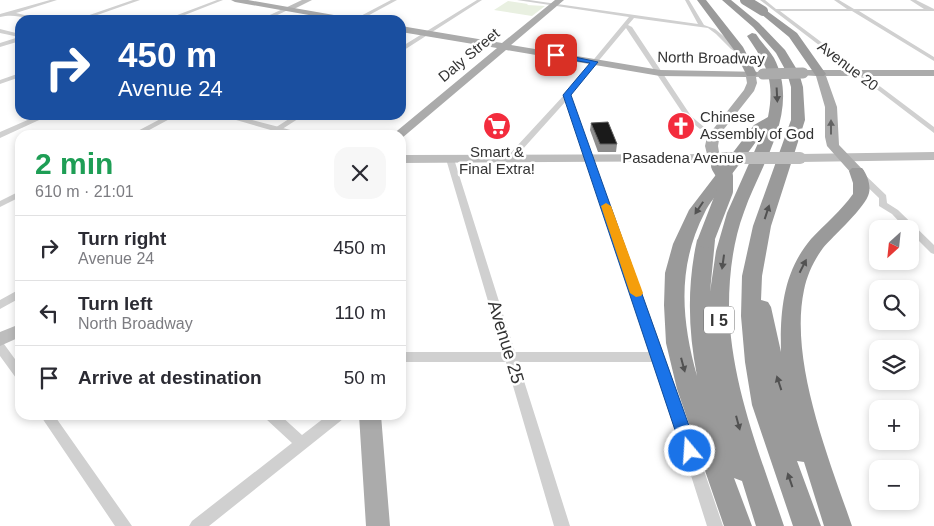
<!DOCTYPE html>
<meta charset="utf-8">
<style>
:root{--surface:#fff;--page:#f7f7f7;--text:#2b2b33;--muted:#7c7c81;--line:#e1e1e2}
body{margin:0;font-family:Arial,sans-serif;background:var(--page);color:var(--text);height:100vh;display:flex;flex-direction:column;font-size:19px;white-space:nowrap}
*{box-sizing:border-box;margin:0}
p{font-size:16px;color:var(--muted)}
.icon{flex:none;width:28px;height:28px;fill:none;stroke:currentColor;stroke-width:2;stroke-linecap:round;stroke-linejoin:round}
.map{position:relative;flex:1;overflow:hidden}
.drawer{position:absolute;left:15px;top:130px;width:391px;height:290px;display:flex;flex-direction:column;background:var(--surface);border-radius:15px;box-shadow:0 2px 8px #0003}
.drawer>*{flex:none}
.banner{position:absolute;left:15px;top:15px;width:391px;height:105px;border-radius:15px;box-shadow:0 2px 8px #0003;background:#1a4fa0;color:#fff;overflow:hidden}
.needle{width:32px;rotate:207deg}
.tools{position:absolute;left:869px;top:220px;display:grid;gap:10px}
.tools a{display:grid;place-items:center;width:50px;height:50px;border-radius:10px;background:var(--surface);box-shadow:0 2px 8px #0003;font-size:25px}
.pin{position:absolute;display:grid;place-items:center;width:42px;height:42px;color:#fff;margin:-21px;border-radius:10px;box-shadow:0 2px 8px #0006}
.me{position:absolute;width:55px;margin:-28px;rotate:342deg;stroke-linejoin:round;filter:drop-shadow(0 0 4px #0008)}
.turn{display:flex;align-items:center;gap:18px;height:105px;padding:0 20px;font-size:22px}
.turn .icon{width:65px;height:65px;stroke-width:2.5}
.turn b{display:block;font-size:35px;line-height:42px}
.round{display:grid;place-items:center;flex:none;width:52px;height:52px;border-radius:15px;background:var(--page)}
.overview{display:flex;align-items:center;justify-content:space-between;height:85px;padding:0 20px}
h1{font-size:30px;font-weight:600;line-height:38px;color:#1e9e55}
ul{padding:0;list-style:none}
li{display:flex;align-items:center;gap:15px;height:65px;padding:0 20px;border-top:1px solid var(--line)}
li div{flex:1}
li b{display:block;font-size:19px}
li em{font-style:normal}
.map>svg:first-child{display:block}
</style>
<div class="map">
<svg width="934" height="526" viewBox="0 0 934 526">
<rect width="100%" height="100%" fill="#fff"/>
<path fill="#e9f0e1" d="M508 1 528 4 527 5 545 6 532 16 494 10Z"/>
<g fill="none" stroke-linecap="round" stroke-linejoin="round">
<path fill="#d0d0d0" fill-rule="evenodd" d="M50 0H57L16 13 45 20C27 20 17 13 0 17V14Z
M133 0H140L83 20H75Z
M217 0H223L172 20H164Z
M391 0H397L360 20H353Z
M477 0H482L401 52V47Z
M517 0H529L698 24 685 0H689L704 25 715 29 745 54 742 56 731 49 716 34 708 28 634 18 628 25 632 27 691 116 704 127 700 129 686 118 626 28 570 95 665 357 723 526H707L655 362H518L570 526H554L506 362H401V352H503L446 159 450 157 454 159 515 352H651L566 101 513 160H510L506 158 565 94 629 17Z
M760 0H765L776 9H847L834 0H839L854 9H924L910 0H916L934 9V11H859L934 57V61L852 11H780L934 127V133Z
M0 29 20 34V41L0 47V43L19 37 0 33Z
M20 73V77L0 84V80Z
M168 115H177L140 135H130Z
M295 115H304L273 135H264Z
M856 172H862L886 195 887 203 898 210 934 245V254L931 253 910 232V229H906L892 214 879 206V198L856 176Z
M20 191V197L0 207V201Z
M20 289V298L0 309V300Z
M0 343 4 344 20 366V380L16 378 0 356Z
M40 415H54L132 526H115Z
M264 415H280L302 435 328 415H345L343 419 209 526H189L192 521 292 443 266 419Z"/>
<path fill="#d0d0d0" fill-rule="evenodd" d="M285 8 290 9 267 20H259Z
M39 115H50L0 138V132Z
M219 115H233L302 133 304 135H288Z"/>
<path fill="#bdbdbd" fill-rule="evenodd" d="M302 0H312L290 11 283 9Z
M934 152V160L800 162 794 158 800 154Z
M724 154 730 158 728 161 401 163V155Z
M20 324V337L0 346V332Z"/>
<path fill="#ababab" fill-rule="evenodd" d="M231 0H248L351 18 355 20H337L235 2Z
M555 0H564L511 45 660 70 767 72V76L756 77 757 83 754 91 720 134 718 146 720 158 719 161 714 162 708 158 705 146 707 137 744 90 747 83 746 77 660 76 506 50 402 138 401 135H392L497 48 401 32V26L502 43Z
M803 70H934V76H826L837 107 839 145 864 171 857 175 852 174 827 146 825 137V107L816 76 799 75 798 73Z
M359 415H381L390 526H366Z"/>
<path fill="#9a9a9a" fill-rule="evenodd" d="M697 0H706L743 47 757 74 755 76H747L734 50Z
M722 0H731L759 23 785 50 799 73 803 87 805 120 771 226 762 276 761 300 768 302 771 307 781 352C780 311 783 272 811 239 825 224 841 211 853 194V183L849 171 852 168H862C867 174 871 185 869 193 866 207 833 236 823 248 814 260 807 275 804 290 789 361 829 459 852 526H824L804 462 797 461 821 526H793L752 405 745 362 741 316 742 276 753 226 791 120V87L787 73 776 53 753 27Z
M763 8 797 33 826 74 824 76H816L789 37 760 13 758 11Z
M752 33 756 34C761 42 769 50 774 58 801 111 761 163 744 212 733 241 729 275 729 306 730 382 760 455 784 526H756L742 481 734 478 752 526H724L677 389 666 343 664 305 665 273 673 244 689 210 754 125 768 117C775 81 767 65 747 36ZM763 132 727 213 716 251 710 292 715 240 712 236 706 235 700 236 697 240C687 285 688 330 697 376 681 319 677 266 705 212 709 203 717 195 722 187 736 169 750 150 763 132Z"/>
<path stroke="#bdbdbd" stroke-width="12" d="M724 158H800"/>
<path stroke="#ababab" stroke-width="11" d="M763 74 803 73"/>
<path stroke="#9a9a9a" stroke-width="10" d="M745 0 763 11"/>
<path stroke="#9a9a9a" stroke-width="16" d="M706 240 725 191V176L719 166"/>
</g>
<path fill="#8c8c8c" d="M591 123 617 144 616 152H598L590 130Z"/>
<path fill="#1a1a1a" stroke="#5f5f5f" d="M608 122 617 144H600L591 123Z"/>
<defs><path id="oneway-solid" d="M-6-.8H1V-3.2L6.5 0L1 3.2V.8H-6Z" transform="scale(1.25)"/></defs>
<g fill="#525252">
<use href="#oneway-solid" transform="translate(777 95) rotate(87)"/>
<use href="#oneway-solid" transform="translate(699 208) rotate(124)"/>
<use href="#oneway-solid" transform="translate(767 212) rotate(-72)"/>
<use href="#oneway-solid" transform="translate(723 262) rotate(98)"/>
<use href="#oneway-solid" transform="translate(803 266) rotate(-63)"/>
<use href="#oneway-solid" transform="translate(683 365) rotate(75)"/>
<use href="#oneway-solid" transform="translate(779 383) rotate(-108)"/>
<use href="#oneway-solid" transform="translate(738 423) rotate(75)"/>
<use href="#oneway-solid" transform="translate(790 480) rotate(-109)"/>
</g>
<use fill="#636363" href="#oneway-solid" transform="translate(831 127) rotate(-90)"/>
<path fill="#1a73e8" stroke="#114b97" d="M556 53 598 62 571 95 698 451 696 456 690 458 685 456 682 451 563 95 590 63 554 57 553 55Z"/>
<path fill="#f59e0b" d="M606 203 611 206 643 293 641 296 636 297 630 293 601 206Z"/>
<defs>
<g id="supermarket-disc" transform="scale(1.4375)"><circle r="9.5" fill="#f32c3d" stroke="#fff"/><path d="M-6-5.5h2.5l.6 2H6L4.5 2H-2.5L-4.4-4H-6ZM-1.5 3.2a1.3 1.3 0 1 0 .1 0ZM3 3.2a1.3 1.3 0 1 0 .1 0Z" fill="#fff"/></g>
<g id="church-disc" transform="scale(1.4375)"><circle r="9.5" fill="#f32c3d" stroke="#fff"/><path d="M-1.2-6h2.4v3.5h3.3v2.4h-3.3V6h-2.4V-.1h-3.3v-2.4h3.3Z" fill="#fff"/></g>
</defs>
<g fill-rule="evenodd">
<use href="#supermarket-disc" x="497" y="126"/>
<use href="#church-disc" x="681" y="126"/>
</g>
<g text-anchor="middle" stroke-width="5" stroke-linejoin="round" paint-order="stroke">
<g font-size="15" fill="#333" stroke="#fff">
<text transform="translate(469 55) rotate(-40)" y="5">Daly Street</text>
<text transform="translate(711 58) rotate(1)" y="5">North Broadway</text>
<text transform="translate(848 66) rotate(37)" y="5">Avenue 20</text>
<text x="683" y="163">Pasadena Avenue</text>
</g>
<g font-size="15" fill="#333" stroke="#fff" text-anchor="start">
<text x="700" y="122">Chinese<tspan x="700" dy="17">Assembly of God</tspan></text>
<text x="497" y="157" text-anchor="middle">Smart &amp;<tspan x="497" dy="17">Final Extra!</tspan></text>
</g>
<rect fill="#fff" stroke="#707070" stroke-width="1" x="704" y="306.5" width="30" height="27" rx="4"/>
<g font-size="16" font-weight="bold" fill="#333">
<text x="719" y="326">I 5</text>
</g>
<g font-size="18" fill="#333" stroke="#fff">
<text transform="translate(506 342) rotate(73)" y="6">Avenue 25</text>
</g>
</g>
</svg>
<div class="tools">
<a><svg class="needle" viewBox="-14 -14 28 28"><path d="M0-13l5 13h-10z" fill="#e53935"/><path d="M0 13l5-13h-10z" fill="#7c7c81"/></svg></a>
<a><svg class="icon" aria-label="search" viewBox="0 0 24 24"><circle cx="10" cy="10" r="6"/><path d="M15 15l6 6"/></svg></a>
<a><svg class="icon" aria-label="layers" viewBox="0 0 24 24"><path d="M12 4l9 5-9 5-9-5zM3 14l9 5 9-5"/></svg></a>
<a>+</a>
<a>−</a>
</div>
<div class="pin" style="left:556px;top:55px;background:#d93025"><svg class="icon" aria-label="arrive" viewBox="0 0 24 24"><path d="M6 21V4h12l-3 4 3 4H6"/></svg></div>
<svg class="me" style="left:690px;top:451px" viewBox="-20 -20 40 40"><circle r="17" fill="#1a73e8" stroke="#fff" stroke-width="3"/><path d="M0-11L8 9 0 5-8 9z" fill="#fff"/></svg>
<div class="banner">
<div class="turn"><svg class="icon" aria-label="right" viewBox="0 0 24 24"><path d="M7 20v-9h11M14 6l5 5-5 5"/></svg><div><b>450 m</b>Avenue 24</div></div>
</div>
<section class="drawer">
<div class="overview"><div><h1>2 min</h1><p>610 m · 21:01</p></div><a class="round"><svg class="icon" aria-label="close" viewBox="0 0 24 24"><path d="M6 6l12 12M18 6L6 18"/></svg></a></div>
<ul>
<li><svg class="icon" aria-label="right" viewBox="0 0 24 24"><path d="M7 20v-9h11M14 6l5 5-5 5"/></svg><div><b>Turn right</b><p>Avenue 24</p></div><em>450 m</em></li>
<li><svg class="icon" aria-label="left" viewBox="0 0 24 24"><path d="M17 20v-9H6M10 6l-5 5 5 5"/></svg><div><b>Turn left</b><p>North Broadway</p></div><em>110 m</em></li>
<li><svg class="icon" aria-label="arrive" viewBox="0 0 24 24"><path d="M6 21V4h12l-3 4 3 4H6"/></svg><div><b>Arrive at destination</b></div><em>50 m</em></li>
</ul>
</section>
</div>
